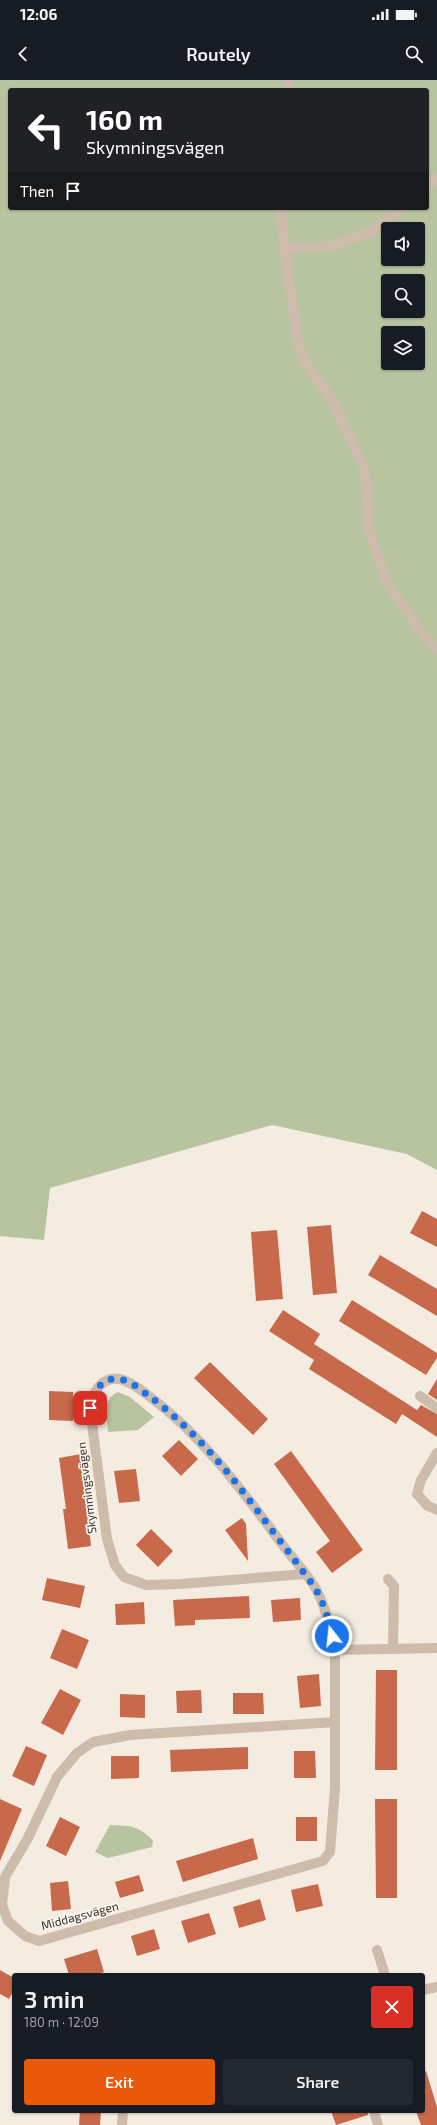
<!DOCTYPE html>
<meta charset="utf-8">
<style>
:root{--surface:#171b24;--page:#242831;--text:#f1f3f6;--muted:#9ea1a6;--accent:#ea580c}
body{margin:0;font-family:"Exo 2",sans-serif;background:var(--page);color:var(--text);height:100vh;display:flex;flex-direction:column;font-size:15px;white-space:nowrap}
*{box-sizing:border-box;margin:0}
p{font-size:13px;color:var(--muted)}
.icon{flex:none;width:22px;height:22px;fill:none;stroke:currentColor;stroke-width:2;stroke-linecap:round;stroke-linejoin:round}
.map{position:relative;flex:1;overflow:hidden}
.details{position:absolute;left:12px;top:1893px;width:413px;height:140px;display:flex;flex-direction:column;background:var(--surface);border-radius:4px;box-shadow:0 1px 3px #0004}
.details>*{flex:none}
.banner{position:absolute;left:8px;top:8px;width:421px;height:122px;border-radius:4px;box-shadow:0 1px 3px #0004;background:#202124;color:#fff;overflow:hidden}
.buttons{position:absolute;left:381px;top:142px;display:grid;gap:8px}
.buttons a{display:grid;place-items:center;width:44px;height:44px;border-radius:4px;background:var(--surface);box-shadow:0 1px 3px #0004;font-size:20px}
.pin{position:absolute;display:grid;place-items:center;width:34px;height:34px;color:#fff;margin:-17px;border-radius:8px;box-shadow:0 2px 6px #0006}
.me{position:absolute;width:44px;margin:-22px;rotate:344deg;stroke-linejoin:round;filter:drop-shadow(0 0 3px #0008)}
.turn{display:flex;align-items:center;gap:14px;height:84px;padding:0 12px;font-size:18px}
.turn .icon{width:52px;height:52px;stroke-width:2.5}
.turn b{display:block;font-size:28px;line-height:34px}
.then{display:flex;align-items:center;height:38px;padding:0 12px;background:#0003;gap:8px;font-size:15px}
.round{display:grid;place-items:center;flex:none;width:42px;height:42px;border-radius:4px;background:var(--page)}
.overview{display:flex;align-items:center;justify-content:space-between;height:68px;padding:0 12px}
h1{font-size:24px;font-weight:600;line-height:30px}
.cta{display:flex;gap:8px;margin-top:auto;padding:8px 12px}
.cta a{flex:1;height:46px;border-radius:4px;background:var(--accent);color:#fff;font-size:16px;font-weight:600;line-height:46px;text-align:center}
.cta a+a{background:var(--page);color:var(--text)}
.status{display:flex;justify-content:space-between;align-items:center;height:28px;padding:0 20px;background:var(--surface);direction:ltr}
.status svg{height:11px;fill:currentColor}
header{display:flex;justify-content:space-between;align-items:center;height:52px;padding:0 12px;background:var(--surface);font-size:18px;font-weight:600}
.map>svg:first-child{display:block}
</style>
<div class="status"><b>12:06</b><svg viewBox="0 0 49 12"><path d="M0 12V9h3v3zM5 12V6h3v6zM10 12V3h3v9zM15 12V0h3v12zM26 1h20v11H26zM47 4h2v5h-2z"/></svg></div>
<header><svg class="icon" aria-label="back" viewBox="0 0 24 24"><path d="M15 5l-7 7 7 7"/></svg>Routely<svg class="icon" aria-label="search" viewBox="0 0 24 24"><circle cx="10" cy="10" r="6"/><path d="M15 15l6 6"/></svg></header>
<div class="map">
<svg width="437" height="2045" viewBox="0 0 437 2045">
<rect width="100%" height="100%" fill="#f4ebe1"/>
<path fill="#b8c4a0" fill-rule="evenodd" d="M0 0H437V1090L407 1074 272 1045 50 1108 44 1160 0 1156ZM10 10H427V128H10ZM388 149H418V179H388ZM388 201H418V231H388ZM388 253H418V283H388Z
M118 1312 130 1317 154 1337 138 1350 108 1352C107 1336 101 1320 118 1312Z
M110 1745C130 1746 139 1745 153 1761L152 1767 108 1778 95 1772Z"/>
<path fill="#c8694b" d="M422 1131 437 1139V1167L410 1153Z
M331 1145 337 1213 313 1215 307 1147Z
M277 1150 283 1219 256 1221 251 1152Z
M380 1175 437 1209V1236L368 1195Z
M352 1220 437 1273V1278L426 1295 339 1241Z
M283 1230 320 1254 314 1264 417 1330 421 1325 437 1334V1357L402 1334 396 1344 309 1289 314 1280 269 1251Z
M210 1282 268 1339 253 1355 194 1298Z
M437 1299V1320L428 1314Z
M49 1311 73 1312V1341L49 1340Z
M179 1360 198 1379 181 1396 162 1376Z
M291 1371 363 1470 332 1493 316 1472 330 1461 274 1384Z
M81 1374 91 1466 68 1469 63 1429H66L59 1378Z
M136 1389 140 1421 119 1423 114 1391Z
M242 1438 246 1444 248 1481 225 1450Z
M151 1449 173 1471 158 1487 136 1465Z
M47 1498 85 1506 80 1528 42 1520Z
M249 1516 250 1538 195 1540V1545L175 1546 173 1520Z
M300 1518 301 1540 273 1542 271 1520Z
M144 1522 145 1544 116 1545 115 1524Z
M62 1549 89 1560 77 1589 50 1578Z
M376 1590H397V1690H375Z
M319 1594 321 1626 300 1628 297 1596Z
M60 1609 81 1620 63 1655 41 1643Z
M201 1610 202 1633H177L176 1611Z
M233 1613H263L264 1634H233Z
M120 1614 145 1615V1638L120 1637Z
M26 1666 47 1675 34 1706 12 1696Z
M248 1667V1689L171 1692 170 1670Z
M294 1671H315L316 1698H294Z
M111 1676H139V1698L111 1699Z
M0 1719 22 1729 0 1781Z
M375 1719H397V1818H376Z
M60 1737 80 1747 66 1776 46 1766Z
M296 1737H317V1761H296Z
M253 1758 258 1779 183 1802 176 1781Z
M139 1795 144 1811 120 1818 115 1802Z
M68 1801 71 1829 52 1831 50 1803Z
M318 1804 323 1826 296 1832 291 1810Z
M260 1819 266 1840 239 1848 233 1827Z
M209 1833 216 1854 188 1863 181 1841Z
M154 1849 160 1869 137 1876 131 1856Z
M97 1869 104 1892 93 1895H69L64 1879Z
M0 1890 14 1898V1910L9 1919 0 1914Z
M426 1991 437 2027V2045H421L416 2031H423V1992Z
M80 2031H101L100 2045H79Z
M331 2031H368V2035L336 2045Z"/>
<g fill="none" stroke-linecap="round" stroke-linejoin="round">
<path stroke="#cdbbac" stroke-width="10" d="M287 10 289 0
M427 107 437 98
M281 128 284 169 299 268 308 287 331 318 365 390 369 451 387 503 420 551 437 569
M284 169 331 166 367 153 403 128
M420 1316 437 1328
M437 1373 421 1400 417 1414 428 1426 437 1430
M305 1494 180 1504 146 1505 124 1497 115 1485 107 1459 90 1328C93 1312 101 1296 120 1299 130 1301 141 1310 149 1316 204 1357 244 1413 285 1468 295 1481 308 1495 316 1509 326 1528 331 1549 335 1570L437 1568
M388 1499 394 1506 393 1569
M335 1570V1708L330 1772 323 1781 39 1861 25 1856 8 1841 2 1825 5 1797 28 1758 57 1697 77 1673 93 1662 130 1655 335 1642
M377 1870 385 1895
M423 1910 437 1907
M374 2031 378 2045
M122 2045 123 2031"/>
</g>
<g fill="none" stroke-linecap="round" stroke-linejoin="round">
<path stroke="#1a73e8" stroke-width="7" stroke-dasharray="0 12.6" d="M90 1328C93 1313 101 1296 120 1299 131 1301 141 1310 149 1316 198 1352 235 1400 271 1449 286 1469 301 1488 315 1508 323 1521 329 1540 332 1556"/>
</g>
<g text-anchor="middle" stroke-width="3.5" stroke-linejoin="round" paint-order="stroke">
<g font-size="12" fill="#3b302b" stroke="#fbf5ee">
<text transform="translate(87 1408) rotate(-97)" y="4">Skymningsvägen</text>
<text transform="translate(80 1836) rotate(-15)" y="4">Middagsvägen</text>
</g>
</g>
</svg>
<div class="buttons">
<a><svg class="icon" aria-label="sound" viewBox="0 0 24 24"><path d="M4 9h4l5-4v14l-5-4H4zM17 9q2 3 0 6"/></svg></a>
<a><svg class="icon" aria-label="search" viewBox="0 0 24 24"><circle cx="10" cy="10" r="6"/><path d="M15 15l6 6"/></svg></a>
<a><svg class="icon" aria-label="layers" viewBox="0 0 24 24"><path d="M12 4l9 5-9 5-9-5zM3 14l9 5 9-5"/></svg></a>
</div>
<div class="pin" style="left:90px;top:1328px;background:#d93025"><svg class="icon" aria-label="arrive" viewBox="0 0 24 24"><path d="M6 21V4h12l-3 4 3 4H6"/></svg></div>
<svg class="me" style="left:332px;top:1556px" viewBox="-20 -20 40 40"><circle r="17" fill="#1a73e8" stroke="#fff" stroke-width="3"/><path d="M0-11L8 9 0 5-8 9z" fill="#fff"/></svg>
<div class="banner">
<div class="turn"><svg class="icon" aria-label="left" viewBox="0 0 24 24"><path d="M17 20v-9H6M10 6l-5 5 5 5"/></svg><div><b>160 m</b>Skymningsvägen</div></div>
<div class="then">Then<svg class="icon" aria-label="arrive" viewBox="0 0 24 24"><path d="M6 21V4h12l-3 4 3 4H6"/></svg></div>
</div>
<section class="details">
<div class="overview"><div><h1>3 min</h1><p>180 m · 12:09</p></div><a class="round" style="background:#d93025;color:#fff"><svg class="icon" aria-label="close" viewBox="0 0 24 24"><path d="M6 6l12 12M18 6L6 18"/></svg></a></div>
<div class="cta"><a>Exit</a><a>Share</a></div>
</section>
</div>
